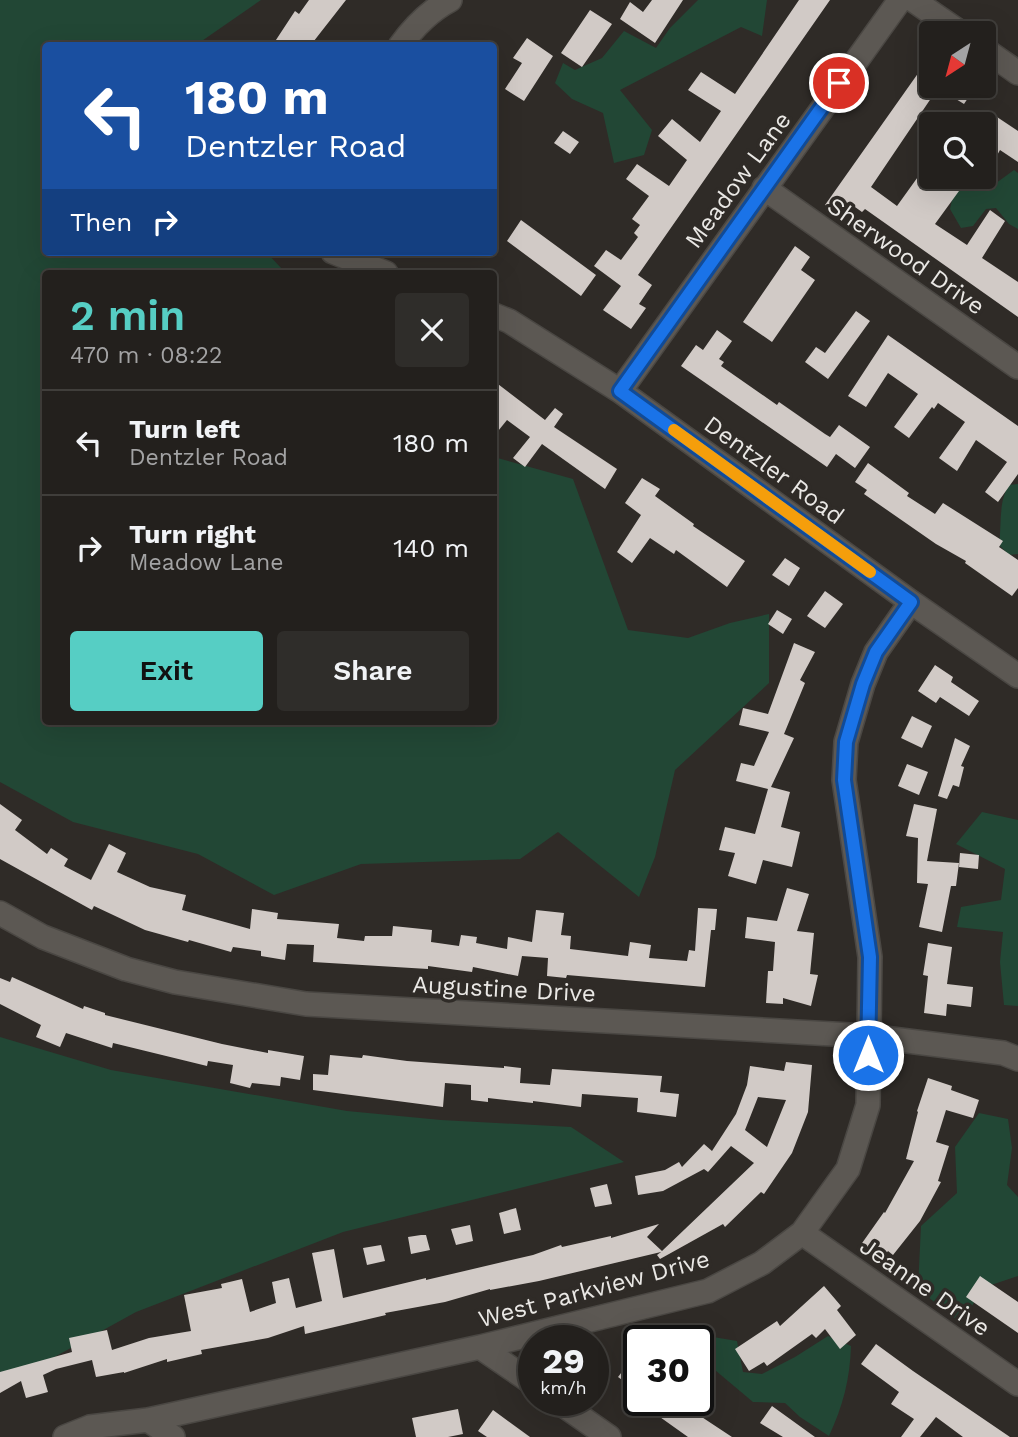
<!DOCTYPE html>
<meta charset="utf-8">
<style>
:root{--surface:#23201d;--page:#2f2d2a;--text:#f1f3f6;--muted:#a3a3a4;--line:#403e3b;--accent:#56cec4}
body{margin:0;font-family:"Work Sans",sans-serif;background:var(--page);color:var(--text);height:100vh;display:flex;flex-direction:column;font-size:26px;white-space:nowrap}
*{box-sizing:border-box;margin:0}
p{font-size:23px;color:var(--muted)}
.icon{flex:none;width:38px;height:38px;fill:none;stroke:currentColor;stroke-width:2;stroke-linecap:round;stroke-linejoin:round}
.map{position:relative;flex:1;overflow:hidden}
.panel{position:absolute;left:42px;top:270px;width:455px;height:455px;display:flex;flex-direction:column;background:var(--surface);border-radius:7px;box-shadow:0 7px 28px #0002,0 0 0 2px var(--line)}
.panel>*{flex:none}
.top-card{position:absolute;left:42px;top:42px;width:455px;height:214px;border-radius:7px;box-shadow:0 7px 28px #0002,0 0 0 2px var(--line);background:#1a4fa0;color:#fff;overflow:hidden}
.needle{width:46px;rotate:216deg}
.tools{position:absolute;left:919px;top:21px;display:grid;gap:14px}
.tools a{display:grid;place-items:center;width:77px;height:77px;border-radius:7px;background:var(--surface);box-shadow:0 7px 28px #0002,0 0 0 2px var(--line);font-size:35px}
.speed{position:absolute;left:518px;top:1325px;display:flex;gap:14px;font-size:35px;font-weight:700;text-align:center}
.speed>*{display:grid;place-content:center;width:91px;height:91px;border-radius:50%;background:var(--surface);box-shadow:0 7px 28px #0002,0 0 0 2px var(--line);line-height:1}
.speed small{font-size:18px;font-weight:400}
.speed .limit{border:4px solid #111;border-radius:10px;background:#fff;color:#111}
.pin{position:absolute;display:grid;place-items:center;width:60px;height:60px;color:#fff;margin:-30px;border:4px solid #fff;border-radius:50%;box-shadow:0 2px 7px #0007}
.me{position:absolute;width:77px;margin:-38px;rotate:0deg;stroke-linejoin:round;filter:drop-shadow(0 0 5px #0008)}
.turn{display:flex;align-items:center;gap:24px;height:147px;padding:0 28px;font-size:32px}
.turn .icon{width:91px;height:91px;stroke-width:2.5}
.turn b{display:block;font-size:49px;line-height:60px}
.then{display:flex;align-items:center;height:66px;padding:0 28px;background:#0003;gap:14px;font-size:26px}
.round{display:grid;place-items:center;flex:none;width:74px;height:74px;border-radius:7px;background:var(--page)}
.headline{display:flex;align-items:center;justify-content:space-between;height:119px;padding:0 28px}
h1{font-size:42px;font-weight:600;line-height:52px;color:var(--accent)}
.button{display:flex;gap:14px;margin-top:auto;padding:14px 28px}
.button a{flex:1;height:80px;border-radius:7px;background:var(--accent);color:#111;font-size:28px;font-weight:600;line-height:80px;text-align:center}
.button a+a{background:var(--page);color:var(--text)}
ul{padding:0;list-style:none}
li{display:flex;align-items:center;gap:21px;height:105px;padding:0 28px;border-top:2px solid var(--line)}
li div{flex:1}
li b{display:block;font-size:26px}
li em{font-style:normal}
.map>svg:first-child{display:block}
</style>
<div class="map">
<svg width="1018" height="1437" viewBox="0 0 1018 1437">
<rect width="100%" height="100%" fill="#2f2b27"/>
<path fill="#224735" d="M0 0H261L196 45 46 46V252H266L283 270 290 273H46V721H494V457L573 479 628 630 688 638 730 623 769 614V683L675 770 655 857 639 897 558 832 520 859 361 864 274 895 198 854 73 822 0 782Z
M698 0H767L762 36 741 27 620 90 652 130 644 155 614 163 603 113 572 99 555 83 563 63 575 70 602 58 624 31 656 48 670 28Z
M984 167 989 168 992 186 1014 170 1018 173V229L1009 224 996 208 986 209 973 226 961 228 950 209 954 191H972L968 177H984Z
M1018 484V554L1009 555 999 545C1002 523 998 503 1009 485Z
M982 812 1018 820V1006L1004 1005 1000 962 1003 932 957 927 961 907 1001 900 1005 869 956 844Z
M0 1037 111 1070 347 1111 441 1120 571 1127 624 1162 343 1232 136 1312 0 1387Z
M979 1113 1008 1119 1012 1148 1007 1185 1018 1197V1276L982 1288 962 1324 918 1289 921 1226 957 1193 955 1147Z
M828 1336 851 1346C850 1379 843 1406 829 1436L800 1417 785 1403 753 1402 703 1360 713 1337 737 1341 743 1372 762 1374 795 1357Z"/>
<path fill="#d1cac6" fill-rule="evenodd" d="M309 0H346L310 46H272L295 11 299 14Z
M652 0H683L655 43 620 19 630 2 643 12Z
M799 0H830L638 275 652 285 639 304 646 308 631 329 603 310 621 286 594 266 606 250 621 260 638 237 634 233 640 225 632 219 649 196 626 179 637 164 669 186 687 160 658 136 672 119 700 142 721 111 688 90 701 72 735 94Z
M590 10 612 24 582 67 561 53Z
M527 38 553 56 524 101 505 89 522 63 513 58Z
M931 55V86H976L964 104 938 88 871 187 897 206 925 167 931 171V177H939L959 191 935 224 967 245 990 210 1005 221 982 258 1018 282V317L865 209 862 212 848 202 839 215 825 205Z
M991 113 1018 131V162L1000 150 995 159 984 152V125Z
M563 131 579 142 570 154 554 143Z
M521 220 596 275 581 296 507 241Z
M795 246 810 257 801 270 815 280 772 342 743 322Z
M856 311 870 321 828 379 805 362 816 347 825 353Z
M717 330 732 341 719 359 724 362 721 366 777 405 779 402 825 434 830 437 839 425 870 447 855 468 836 454 827 467 681 366 696 345 703 350Z
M888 335 1018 426V474L998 502 985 492 1007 462 976 440 957 471 939 458 965 422 938 403 934 409 932 407 909 438 894 427 918 394 888 373 866 407 848 396Z
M494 381 545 420 555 408 563 414 554 427 617 469 605 489 542 444 525 467 513 458 530 437 507 420 494 436Z
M868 463 909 493 907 496 935 514 943 503 1003 541 999 547 1018 560V588L1012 596 965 563 966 561 936 544 864 494 867 490 855 482Z
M642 478 660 489 655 496 694 524 693 526 745 561 727 587 676 550 674 554 650 538 632 563 617 552 641 515 625 503Z
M785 558 800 568 789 586 772 575Z
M825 591 843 604 825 628 807 616Z
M777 610 792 619 783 634 768 624Z
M794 643 815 652 800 680 805 683 784 734 794 738 771 787 790 792 781 827 800 832 792 867 763 860 756 884 728 876 735 853 719 850 725 827 755 834 768 789 736 781 741 763 754 766 769 732 739 725 743 708 768 714Z
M935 665 953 677 951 682 979 701 969 716 940 697 936 703 918 691Z
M912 716 932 726 922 748 901 738Z
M955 738 970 746 961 766 964 767 959 787 953 785 947 799 938 796Z
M907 764 928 772 919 795 898 786Z
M0 804 22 820 15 830 47 854 51 848 68 859 64 866 91 880 109 844 126 853 117 872 150 887 186 895 182 910 250 929 252 909 278 913 277 919 339 924 337 938 364 941 365 936H392L393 926 432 930 431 942 459 946 461 935 477 937 476 943 507 949 508 937 532 942 536 910 564 913 561 935 571 936 570 949 628 956 630 942 651 945 649 958 687 961 689 950 695 951 698 908 717 909 715 930H711L705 987 567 975 566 978 547 976 548 958 522 956 518 976 473 967 472 972 428 966V969L313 962 314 945 287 944 285 960 261 956V951L233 947 231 952 189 940 188 942 145 930 94 906 92 910 0 859Z
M914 804 937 809 927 861 959 863 956 886H951L942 932 919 927 928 884 917 883 918 838 906 836Z
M960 853 979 855 978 869 959 867Z
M787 888 809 894 797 931 814 933 810 974 818 975 811 1006 783 998V1004L766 1003 768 971H773L775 942 745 938 747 917 777 921Z
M928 943 952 947 947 984 973 987 971 1007 947 1004 946 1016 924 1013 928 976 923 975Z
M12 977 83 1009 84 1006 105 1013V1015L222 1044 268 1053V1050L304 1056 300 1080 281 1077 280 1086 252 1083 250 1088 230 1083 233 1065 208 1061 207 1066 113 1043 112 1048 66 1033 60 1047 36 1037 41 1025 0 1004V978L10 982Z
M330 1055 362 1058 363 1055 407 1061 504 1068V1066L521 1068 520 1083 550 1085 552 1069 662 1076 660 1092 679 1094 676 1117 637 1112 638 1098 582 1094 581 1107 533 1101V1103L488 1098V1102L471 1100V1085L445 1083 443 1107 313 1090V1074L328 1075Z
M786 1062 812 1065 808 1112 792 1153 764 1194 761 1192 725 1227 723 1224 660 1259 657 1255 661 1252 539 1281 490 1290V1289L445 1302 385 1313 386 1315 305 1334 304 1326 268 1338 201 1350 202 1354 167 1362V1359L124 1373V1372L96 1377 92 1360 56 1369 43 1375 48 1392 26 1398 21 1381 0 1393V1372L72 1352 69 1338 107 1330 112 1350 149 1338 191 1331 184 1295 222 1288 221 1284 242 1279 250 1312 276 1303 272 1282 289 1278 296 1308 322 1301 312 1253 334 1249 343 1298 426 1278V1280L533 1255 561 1245 562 1247 611 1236V1238L659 1224 647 1237 662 1251 754 1163 731 1146 708 1172 704 1169 663 1191 638 1195 635 1176 665 1170 679 1162 682 1167 704 1144 712 1151 736 1114 747 1085 750 1066 784 1071ZM758 1097 786 1100 767 1147 745 1130Z
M928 1078 952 1086 951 1090 979 1100 973 1118 946 1110 936 1142 949 1146 938 1181 941 1182 920 1221 893 1255 888 1251 881 1260 860 1246 884 1212 885 1213 914 1161 906 1159 918 1112 917 1111Z
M607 1184 612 1204 595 1207 590 1188Z
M516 1208 521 1230 504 1234 499 1213Z
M470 1225 473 1241 456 1245 451 1229Z
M421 1235H426L430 1250 411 1254 408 1237Z
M381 1245 385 1261 367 1265 363 1248Z
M980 1276 1018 1302V1333L966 1297Z
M824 1286 841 1306 837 1310 856 1335 840 1349 825 1329 816 1338 812 1334 767 1366 764 1362 749 1371 735 1349 777 1321 780 1326Z
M876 1344 913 1371 1010 1437H963L936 1417 920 1437H901L914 1419 891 1404 899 1392 861 1364Z
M628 1364 639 1371V1392L618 1377Z
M636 1400H676L732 1437H688Z
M772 1406 815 1437H783L760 1423Z
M458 1409 463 1434 448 1437H416L412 1418Z
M493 1410 530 1437H487L478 1431Z"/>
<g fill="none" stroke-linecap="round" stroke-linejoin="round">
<g stroke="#4a4743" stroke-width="26">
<path id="minor" d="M913 0 961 33
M400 46C413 28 431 10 450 0
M984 49 1018 73
M764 188 1018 367
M333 252 386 273
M494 315 509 321 620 391 911 602 1018 676
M620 391 900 0
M0 913 43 937 126 969 175 982 306 1004 868 1036 1003 1053 1018 1059
M802 1233 1018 1384
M480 1347 534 1384
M556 1400 609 1437
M148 1420 173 1437
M65 1437 90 1427 148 1420 480 1347 708 1291 762 1263 802 1233 848 1169 868 1105 870 957 844 780 846 742 863 684 876 652 911 602"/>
</g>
<use href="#minor" stroke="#5c5853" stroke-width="23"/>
</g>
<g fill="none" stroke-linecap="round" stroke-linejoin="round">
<g stroke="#114b97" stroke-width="18">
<path id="route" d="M839 83 620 391 911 602 876 652 863 684 846 742 844 780 870 957 868 1055"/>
</g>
<use href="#route" stroke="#1a73e8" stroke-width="12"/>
<path stroke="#f59e0b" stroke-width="12" d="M674 430 870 572"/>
</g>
<g text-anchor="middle" stroke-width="7" stroke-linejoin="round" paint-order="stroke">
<g font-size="24" fill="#eae8e5" stroke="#2f2b27">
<text transform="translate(738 180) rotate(-54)" y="8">Meadow Lane</text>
<text transform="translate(906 256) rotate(35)" y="8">Sherwood Drive</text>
<text transform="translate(774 470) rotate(36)" y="8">Dentzler Road</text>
<text transform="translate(504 989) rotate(3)" y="8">Augustine Drive</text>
<text transform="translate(925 1287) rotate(35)" y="8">Jeanne Drive</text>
<text transform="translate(594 1289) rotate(-15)" y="8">West Parkview Drive</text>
</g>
</g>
</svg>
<div class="tools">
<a><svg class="needle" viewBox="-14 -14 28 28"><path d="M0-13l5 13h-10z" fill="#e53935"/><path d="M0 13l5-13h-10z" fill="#a3a3a4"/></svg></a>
<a><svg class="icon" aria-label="search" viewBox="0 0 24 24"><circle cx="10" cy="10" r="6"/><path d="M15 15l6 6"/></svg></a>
</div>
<div class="speed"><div>29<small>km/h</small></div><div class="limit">30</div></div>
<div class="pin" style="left:839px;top:83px;background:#d93025"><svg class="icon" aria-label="arrive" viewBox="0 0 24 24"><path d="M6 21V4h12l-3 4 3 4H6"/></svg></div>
<svg class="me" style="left:868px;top:1055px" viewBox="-20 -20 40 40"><circle r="17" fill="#1a73e8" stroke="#fff" stroke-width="3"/><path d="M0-11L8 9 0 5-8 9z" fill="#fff"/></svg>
<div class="top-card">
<div class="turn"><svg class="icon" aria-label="left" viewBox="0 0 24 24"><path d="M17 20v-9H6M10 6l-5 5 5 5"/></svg><div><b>180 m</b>Dentzler Road</div></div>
<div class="then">Then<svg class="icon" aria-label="right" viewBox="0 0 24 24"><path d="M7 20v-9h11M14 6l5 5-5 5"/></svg></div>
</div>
<section class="panel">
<div class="headline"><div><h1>2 min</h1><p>470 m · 08:22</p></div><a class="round"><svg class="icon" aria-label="close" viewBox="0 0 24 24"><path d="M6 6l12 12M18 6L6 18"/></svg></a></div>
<ul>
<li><svg class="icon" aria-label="left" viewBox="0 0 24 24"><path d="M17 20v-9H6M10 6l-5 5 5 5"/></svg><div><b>Turn left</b><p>Dentzler Road</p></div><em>180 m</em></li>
<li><svg class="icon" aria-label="right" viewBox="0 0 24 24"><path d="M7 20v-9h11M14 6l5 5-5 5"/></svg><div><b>Turn right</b><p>Meadow Lane</p></div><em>140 m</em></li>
</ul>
<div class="button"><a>Exit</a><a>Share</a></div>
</section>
</div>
